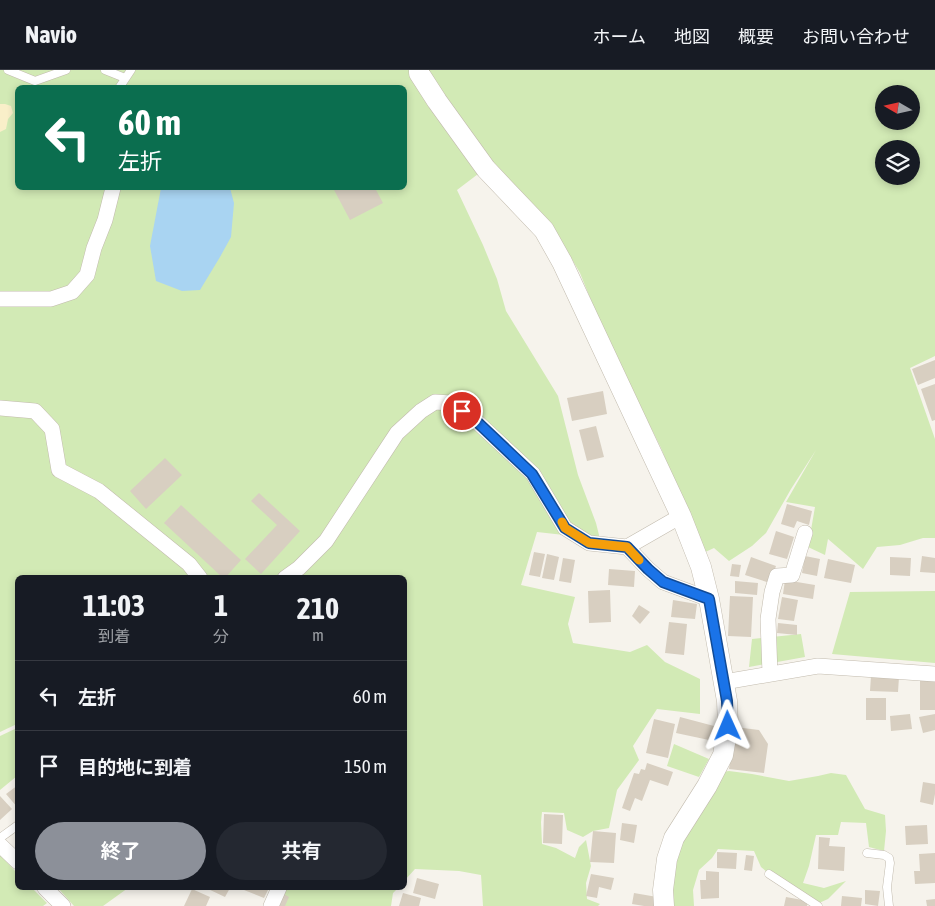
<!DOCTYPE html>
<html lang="ja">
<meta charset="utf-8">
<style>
:root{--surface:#171b24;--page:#242831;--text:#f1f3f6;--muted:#9ea1a6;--line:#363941;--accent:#8c9099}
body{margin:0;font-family:"Asap Condensed","Noto Sans JP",sans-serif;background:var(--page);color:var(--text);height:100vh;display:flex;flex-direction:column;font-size:19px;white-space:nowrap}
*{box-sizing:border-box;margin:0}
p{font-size:16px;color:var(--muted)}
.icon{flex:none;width:28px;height:28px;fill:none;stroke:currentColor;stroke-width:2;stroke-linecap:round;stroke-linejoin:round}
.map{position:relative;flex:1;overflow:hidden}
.details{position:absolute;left:15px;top:505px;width:392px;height:315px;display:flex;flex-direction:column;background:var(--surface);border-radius:8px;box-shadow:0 2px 8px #0003}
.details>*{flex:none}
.top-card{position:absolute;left:15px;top:15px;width:392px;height:105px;border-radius:8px;box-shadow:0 2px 8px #0003;background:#0b6e4f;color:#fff;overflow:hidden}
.needle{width:32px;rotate:279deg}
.fabs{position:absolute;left:875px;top:15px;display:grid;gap:10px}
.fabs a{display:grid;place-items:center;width:45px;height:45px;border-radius:50%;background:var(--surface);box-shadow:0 2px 8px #0003;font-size:25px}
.pin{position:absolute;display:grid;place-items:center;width:42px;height:42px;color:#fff;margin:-21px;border:2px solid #fff;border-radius:50%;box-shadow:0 1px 5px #0007}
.me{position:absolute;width:55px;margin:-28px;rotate:359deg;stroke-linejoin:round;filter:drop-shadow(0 0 4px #0008)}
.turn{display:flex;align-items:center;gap:18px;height:105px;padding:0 20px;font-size:22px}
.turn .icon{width:65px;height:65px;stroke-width:2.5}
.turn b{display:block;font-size:35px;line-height:42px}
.eta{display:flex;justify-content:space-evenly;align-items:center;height:85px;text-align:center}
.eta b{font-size:30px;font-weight:700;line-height:35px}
.action{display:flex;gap:10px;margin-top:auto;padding:10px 20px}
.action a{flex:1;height:58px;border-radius:30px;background:var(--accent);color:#fff;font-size:20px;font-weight:700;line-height:58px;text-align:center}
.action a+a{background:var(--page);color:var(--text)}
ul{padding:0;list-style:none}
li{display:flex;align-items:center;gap:15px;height:70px;padding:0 20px;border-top:1px solid var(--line)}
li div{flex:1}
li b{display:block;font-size:19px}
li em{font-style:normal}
header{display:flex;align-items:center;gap:30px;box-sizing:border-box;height:70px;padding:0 25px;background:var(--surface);border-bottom:1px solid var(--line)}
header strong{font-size:24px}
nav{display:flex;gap:28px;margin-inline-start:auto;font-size:18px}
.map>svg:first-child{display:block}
</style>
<header>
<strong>Navio</strong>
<nav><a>ホーム</a><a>地図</a><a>概要</a><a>お問い合わせ</a></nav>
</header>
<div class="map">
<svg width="935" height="836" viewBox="0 0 935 836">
<rect width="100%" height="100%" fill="#f6f3ec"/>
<path fill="#d2eab5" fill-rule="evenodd" d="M0 0H935V286L910 298 935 369V468H923L900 475 877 477 863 499 828 469 825 485 808 477 815 437 786 432 816 380 791 419 766 463 752 476 729 491 714 478 701 484 693 457 661 378 607 270 580 203 566 179 549 157 482 101 457 120 483 175 497 209 506 241 558 326 578 405 596 453 600 469 537 462 521 515 575 527 568 554 573 573 630 582 647 575 665 592 700 609V644L657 639 633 676 639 690 617 720 609 758 593 761 583 767 567 760 564 743 542 742 541 752 542 774 556 778 575 788 579 777 586 770 591 796 586 813 587 829 600 834 598 836H483L481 805 459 801 415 799 405 810V508H18L17 654 0 662ZM18 18H405V118H18ZM884 24H911V51H884ZM884 79H911V106H884Z
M935 521V593L832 584 850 522Z
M801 564 805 587 749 597 752 569Z
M17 658V706L0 720V666Z
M674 674 709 689 699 707 667 696Z
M729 701 752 704 789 711 818 706 831 703 846 705 865 739 885 745 886 761 884 781 869 777 866 753 841 752 838 765H816L809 796 803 813 824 818 846 811 828 829 819 833 783 816 761 797 754 781 718 779 712 788 699 800 693 820 694 836H667L674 781 722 702Z
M0 785 17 803 18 818H32L47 833 43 836H0Z
M58 818H128L103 836H74Z
M283 818H398L393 823 391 836H274Z"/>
<path fill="#f9efc9" d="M0 34H5L11 36 13 43 8 49 6 59 0 62Z"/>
<path fill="#a9d4f2" d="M161 118H230L234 133 231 167 220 187 200 220 182 221 156 211 150 176Z"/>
<path fill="#d8cfc1" d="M333 118H375L383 133 350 150Z
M935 290V308L918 315 912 299Z
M935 314V350L932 351 921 319Z
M603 321 607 344 572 351 567 328Z
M596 356 604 387 587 391 579 360Z
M165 388 182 405 146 439 130 421Z
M259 423 300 461 261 504 245 489 277 455 251 431Z
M787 434 812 441 809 455 797 451 794 458 781 454Z
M181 435 241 490 225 508H223L164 453Z
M776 461 794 467 787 489 769 484Z
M534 482 545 484 540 507 529 505Z
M547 484 559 487 554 510 542 508Z
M805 486 820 489 817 506 802 503Z
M922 486 935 488V503L920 502Z
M751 487 776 496 770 513 745 505Z
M890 487 911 488 910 506 890 505Z
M563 488 575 490 571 513 559 511Z
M828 489 855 495 851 513 824 508Z
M732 494 741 495 739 507 730 506Z
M609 499 635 501 634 517 608 515Z
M785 510 815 515 813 529 783 524Z
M735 511 758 513 757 525 735 523Z
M610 520 611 552 589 553 588 521Z
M730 526 753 527 751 567 728 566Z
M782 527 798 530 794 551 778 549Z
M673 530 697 534 695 549 671 547Z
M639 535 650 542 640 554 632 546Z
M669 552 687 554 684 585 665 583Z
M778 553 797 555V565L777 563Z
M871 606 899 607 898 622 870 621Z
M920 610H935V640H920Z
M866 628H886V650H866Z
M910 644 912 659 891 661 890 646Z
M935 644V660L923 663 919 647Z
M680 647 714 656 709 670 676 663Z
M654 649 675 654 668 688 646 683Z
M735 657 759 660 768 674 764 703 729 699Z
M647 693 673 702 668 716 650 710 642 731 635 728 630 741 622 738 634 703 639 704 641 699 645 700Z
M923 712 935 714V724L933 735 920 732Z
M18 715V738L6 724Z
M0 726 12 739 0 750Z
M544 744 563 745 562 774 543 773Z
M622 753 637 755 634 773 620 770Z
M927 755 928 774 906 775 905 756Z
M593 761 616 763 614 793 590 792Z
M819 767 830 768 829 776 845 777 844 801 818 799Z
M717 782 737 783 736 799 717 798Z
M935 783V813L915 814 914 801H920L919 784Z
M746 785 754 786 752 801 744 800Z
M706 801 719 802V828L701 829 700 810H706Z
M591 804 614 808 611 820 599 817 597 828 586 826Z
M417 808 439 814 435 829 413 823Z
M206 818H230L225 827Z
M239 818H269L264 828Z
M192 819 210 827 206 836H184Z
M865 820 880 821 878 836 865 834Z
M282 823 289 827 285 836H275Z
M403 823 421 828 419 836H399Z
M634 823 657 827 655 836H644L632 834Z
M842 826 862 828 861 836H841Z
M786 827 808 831 807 836H784Z
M935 829V836H927L926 830Z"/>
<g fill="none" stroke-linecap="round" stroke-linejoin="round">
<g stroke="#c2bbae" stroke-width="9">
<path id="service" d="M8 0 35 11 66 0
M105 0 125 8
M119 18 131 0
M0 768 18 755
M867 783 884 785 889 788 890 793 887 817 889 836
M769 804 818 836"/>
</g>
<g stroke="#c2bbae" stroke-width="16">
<path id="minor" d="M0 229H51L72 222 87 205 94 178 105 150 113 118
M0 338 35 341 52 359 59 400 99 421 189 494 200 508
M627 477 648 499 663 512 709 529
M285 508 299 498 326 471 397 363 421 341 435 332 451 333 474 349 533 404 565 458 589 473 627 477 681 446
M770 604 768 549 772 522 777 506 792 505 805 463
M724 612 818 596 935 604
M0 775 18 792
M45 818 63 836
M271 836 279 818"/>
</g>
<g stroke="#c2bbae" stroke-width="21">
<path id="tertiary" d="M419 0V3L437 31 486 99 544 160 562 192 681 446 701 497 709 529 727 631 728 656 723 685 707 716 674 768 667 789 663 820 664 836"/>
</g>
<use href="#service" stroke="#fff" stroke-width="8"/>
<use href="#minor" stroke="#fff" stroke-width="15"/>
<use href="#tertiary" stroke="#fff" stroke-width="20"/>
</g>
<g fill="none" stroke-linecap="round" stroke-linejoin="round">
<g stroke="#114b97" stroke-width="12">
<path id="route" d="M462 341 474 349 532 404 565 458 589 473 627 477 648 499 663 512 709 529 727 631 728 656"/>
</g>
<use href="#route" stroke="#1a73e8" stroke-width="9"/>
<path stroke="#f59e0b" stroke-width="9" d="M562 452 565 458 589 473 627 477 639 490"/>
</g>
</svg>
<div class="fabs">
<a><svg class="needle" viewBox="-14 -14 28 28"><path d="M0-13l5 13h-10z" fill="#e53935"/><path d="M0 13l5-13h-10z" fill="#9ea1a6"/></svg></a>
<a><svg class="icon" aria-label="layers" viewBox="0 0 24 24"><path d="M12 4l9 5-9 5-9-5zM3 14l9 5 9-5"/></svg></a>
</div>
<div class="pin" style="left:462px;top:341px;background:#d93025"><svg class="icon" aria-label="arrive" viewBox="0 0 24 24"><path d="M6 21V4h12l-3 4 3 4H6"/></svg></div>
<svg class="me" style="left:728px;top:656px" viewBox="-20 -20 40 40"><path d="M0-17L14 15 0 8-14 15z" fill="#1a73e8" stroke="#fff" stroke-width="4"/></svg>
<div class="top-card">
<div class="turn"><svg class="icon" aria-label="left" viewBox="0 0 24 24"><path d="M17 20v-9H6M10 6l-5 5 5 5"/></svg><div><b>60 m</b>左折</div></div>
</div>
<section class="details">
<div class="eta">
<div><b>11:03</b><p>到着</p></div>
<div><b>1</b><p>分</p></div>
<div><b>210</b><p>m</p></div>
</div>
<ul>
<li><svg class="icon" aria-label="left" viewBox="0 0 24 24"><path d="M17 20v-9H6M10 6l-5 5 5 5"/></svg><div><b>左折</b></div><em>60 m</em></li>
<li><svg class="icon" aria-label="arrive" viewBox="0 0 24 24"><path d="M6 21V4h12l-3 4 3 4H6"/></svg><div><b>目的地に到着</b></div><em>150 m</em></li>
</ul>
<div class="action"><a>終了</a><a>共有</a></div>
</section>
</div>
